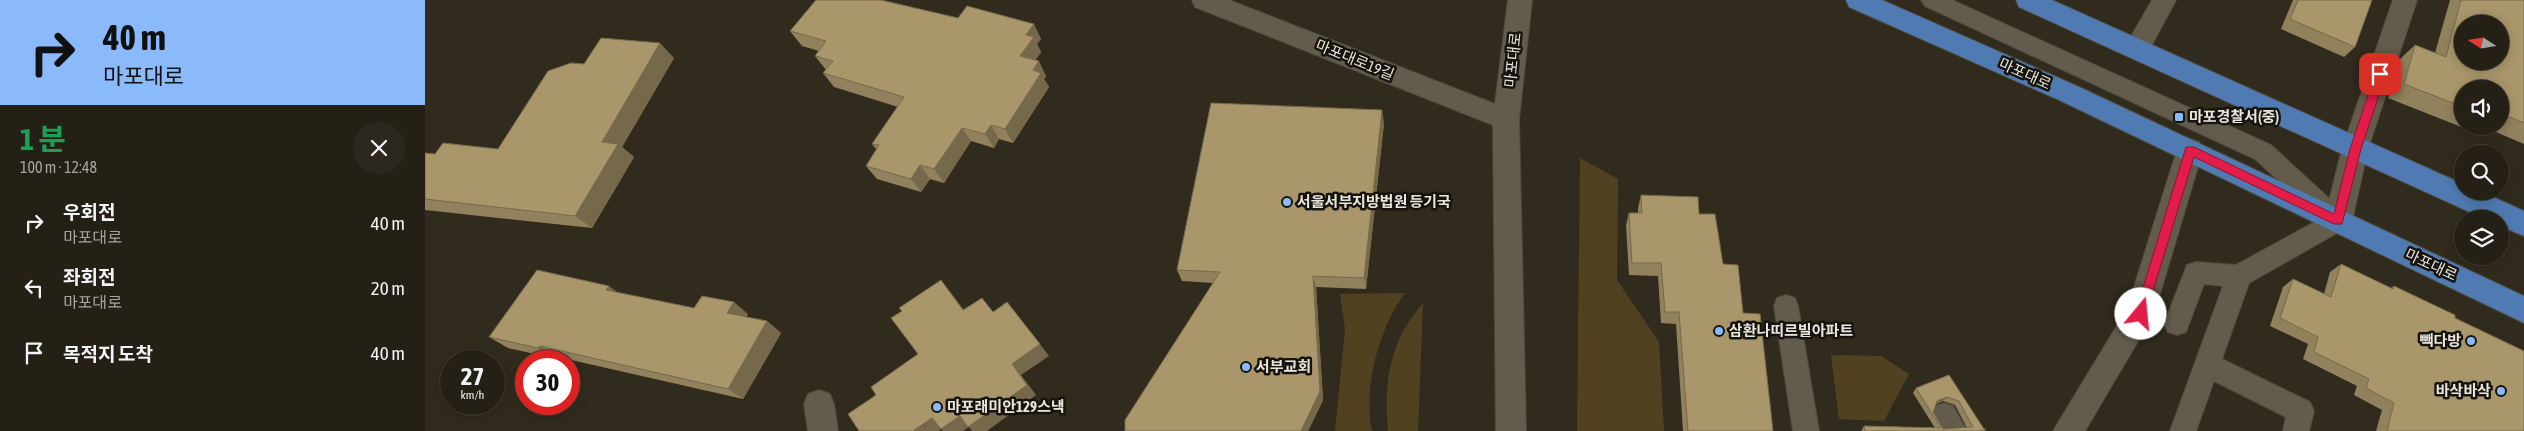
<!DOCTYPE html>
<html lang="ko">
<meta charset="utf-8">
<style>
:root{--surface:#252016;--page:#2d281f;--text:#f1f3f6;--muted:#a3a3a1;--line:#423e35}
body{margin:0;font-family:"Asap Condensed","Noto Sans KR",sans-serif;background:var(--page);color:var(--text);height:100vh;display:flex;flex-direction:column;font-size:19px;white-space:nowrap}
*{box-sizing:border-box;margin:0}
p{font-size:16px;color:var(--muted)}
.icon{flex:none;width:28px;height:28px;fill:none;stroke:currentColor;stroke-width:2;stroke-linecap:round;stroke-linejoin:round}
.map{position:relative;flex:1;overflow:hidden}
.side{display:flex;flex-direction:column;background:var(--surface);width:425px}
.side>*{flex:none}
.top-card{background:#8abafc;color:#111;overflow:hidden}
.needle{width:32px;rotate:282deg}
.buttons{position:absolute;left:2029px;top:15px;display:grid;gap:10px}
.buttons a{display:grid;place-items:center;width:55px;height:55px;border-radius:50%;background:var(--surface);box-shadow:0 2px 12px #0003,0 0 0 1px var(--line);font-size:25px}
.speed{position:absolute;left:15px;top:350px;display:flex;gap:10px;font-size:25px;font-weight:700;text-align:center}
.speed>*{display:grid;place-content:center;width:65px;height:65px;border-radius:50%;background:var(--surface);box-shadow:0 2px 12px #0003,0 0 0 1px var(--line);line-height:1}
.speed small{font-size:12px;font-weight:400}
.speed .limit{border:8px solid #d22;background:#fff;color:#111}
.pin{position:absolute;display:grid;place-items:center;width:42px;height:42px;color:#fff;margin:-21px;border-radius:10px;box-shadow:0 2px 8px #0006}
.me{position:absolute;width:55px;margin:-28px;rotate:17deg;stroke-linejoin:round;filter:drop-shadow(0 0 4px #0008)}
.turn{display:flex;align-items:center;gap:18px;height:105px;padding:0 20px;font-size:22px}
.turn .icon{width:65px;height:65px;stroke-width:2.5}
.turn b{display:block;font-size:35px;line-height:42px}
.round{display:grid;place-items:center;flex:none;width:52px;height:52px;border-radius:26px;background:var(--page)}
.overview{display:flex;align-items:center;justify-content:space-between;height:85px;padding:0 20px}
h1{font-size:30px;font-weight:700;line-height:38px;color:#1e9e55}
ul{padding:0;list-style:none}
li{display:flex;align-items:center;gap:15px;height:65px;padding:0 20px}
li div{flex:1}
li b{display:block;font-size:19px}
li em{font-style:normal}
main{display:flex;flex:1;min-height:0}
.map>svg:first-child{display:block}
</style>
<main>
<section class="side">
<div class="top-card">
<div class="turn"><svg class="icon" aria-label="right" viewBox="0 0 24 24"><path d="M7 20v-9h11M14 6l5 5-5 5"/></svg><div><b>40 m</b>마포대로</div></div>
</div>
<div class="overview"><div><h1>1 분</h1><p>100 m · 12:48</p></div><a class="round"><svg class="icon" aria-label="close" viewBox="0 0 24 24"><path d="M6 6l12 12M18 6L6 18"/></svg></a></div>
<ul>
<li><svg class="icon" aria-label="right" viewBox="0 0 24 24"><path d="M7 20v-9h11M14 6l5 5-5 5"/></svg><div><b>우회전</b><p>마포대로</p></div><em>40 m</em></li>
<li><svg class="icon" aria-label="left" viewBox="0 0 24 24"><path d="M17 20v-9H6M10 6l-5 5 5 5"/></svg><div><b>좌회전</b><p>마포대로</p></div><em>20 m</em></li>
<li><svg class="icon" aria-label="arrive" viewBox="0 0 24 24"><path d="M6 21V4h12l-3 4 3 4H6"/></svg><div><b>목적지 도착</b></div><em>40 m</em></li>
</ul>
</section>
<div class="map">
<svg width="2099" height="431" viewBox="0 0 2099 431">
<rect width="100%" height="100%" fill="#312b1e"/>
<path fill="#504221" d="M1155 158 1193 179 1192 280 1234 342 1239 431H1152Z
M980 293C954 328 938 387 947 431H910L920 329 915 294Z
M998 303 993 431H963C959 381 964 342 998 303Z
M1406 355 1456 356 1484 374 1459 421 1414 419Z"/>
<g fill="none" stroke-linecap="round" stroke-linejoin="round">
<g stroke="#4f4a3e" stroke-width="2">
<path id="service" d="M1496 0H1527L1846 145 1921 214 1925 221 1921 228 1824 283 1797 359 1885 402 1889 411 1884 431H1858L1861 417 1789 381 1771 431H1745L1798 286 1779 284 1761 332 1752 335 1743 332 1739 324 1762 265 1771 262 1811 265 1895 219 1830 159 1500 6Z
M1361 295 1370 298 1373 306 1394 431H1368L1349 306 1352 298Z
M1519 403 1528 406 1542 431H1514L1506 415 1510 406Z"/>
</g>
<g stroke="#4f4a3e" stroke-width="2">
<path id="minor" d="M767 0H804L1070 104 1083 0H1107L1094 119 1101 431H1071L1068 125 770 7Z
M1727 0H1751L1722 54 1713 57 1704 54 1700 47Z
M1968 0H1992L1943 149 1927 221 1923 229 1913 233 1903 229 1899 221 1917 149Z
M1765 139 1774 142 1778 150 1729 314 1660 431H1628L1702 309 1752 150 1756 142Z
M394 390 405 394 409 404 413 431H383L379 404 383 394Z"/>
</g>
<g stroke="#4f4a3e" stroke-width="2">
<path id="primary" d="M1421 0H1457L1652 86 2099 296V323L1634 100 1424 7Z
M1591 0H1627L2038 184V191H2055L2099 211V236L2075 226V219H2060L1594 7Z"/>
</g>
<use href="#service" fill="#635c4d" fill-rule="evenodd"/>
<use href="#minor" fill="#635c4d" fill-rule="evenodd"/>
<use href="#primary" fill="#4f7bb2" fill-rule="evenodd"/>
</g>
<path fill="#91815c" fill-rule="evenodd" d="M1868 0H1947L1930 47 1919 57 1856 29Z
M2025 0H2099V144L2057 126H2075V89H2038V126H2056L2049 132 1963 98 1975 59 1990 45 2010 53Z
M365 31 616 39 612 44 616 52 610 60 621 76 619 79 624 87 588 143 574 139 569 148 546 141 519 183 505 179 496 192 452 179 441 166 452 150 447 144 473 107 409 87 398 73 401 70 390 56 394 51 377 46Z
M249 58 197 147 209 157 167 228 0 210V153L10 154 73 149 159 64Z
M959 123 941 289 891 287 898 400 883 431H700L788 283 757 281 752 270Z
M1216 195 1274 214 1298 264 1318 313 1348 431H1258L1251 324 1236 323 1233 276 1204 275 1201 225 1204 213H1213V208Z
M1916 264 1966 288 1969 286 2030 318 2099 431H1951L1957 410 1929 395 1932 386 1878 359 1883 344 1845 326 1858 287 1868 279 1899 294 1905 272Z
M194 293 269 308 323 314 321 317 342 321 356 333 318 399 133 357 132 359 83 348 64 337Z
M1524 375 1560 431H1436L1439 426 1510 428 1488 393 1491 388ZM1518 401 1530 405 1542 428 1518 429 1508 412 1511 404Z"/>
<path fill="#76694b" d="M609 24 616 39 612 44 616 52 603 71 595 56 601 35Z
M235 43 249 58 197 147 209 157 167 228 150 216 177 142Z
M614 61 621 76 619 79 624 87 588 143 580 129 608 70Z
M957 110 959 123 941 289 939 278Z
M566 125 574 139 569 148 560 134Z
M537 128 546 141 519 183 509 169Z
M495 165 505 179 496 192 486 179Z
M888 276 891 287 898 400 883 431H876Z
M516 280 526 293 548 322 538 310Z
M184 286 200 298 181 290Z
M309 302 323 314 317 325 302 313Z
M342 321 356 333 318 399 303 389Z
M615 344 624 356 596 375 611 395 562 431H547L544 427 538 431H518L516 429 514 431H488Z
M115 346 133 357 132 359 113 348Z
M1522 397 1518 401 1508 405 1512 401Z"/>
<path fill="#a9966b" stroke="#76694b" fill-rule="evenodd" d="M391 0H456L533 18 542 6 609 24 601 35 609 37 595 56 614 61 608 70 616 73 580 129 566 125 560 134 537 128 509 169 495 165 486 179 441 166 454 145 447 144 479 97 398 73 408 61 390 56 401 41 365 31Z
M1873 0H1947L1930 47 1865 19Z
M2036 0H2099V123L2075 113V89H2038V107L1979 84 1990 45 2021 57ZM2038 24H2075V61H2038Z
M176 38 235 43 177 142 193 144 150 216 0 199V153L10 154 18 143 73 149 123 71 146 63 159 64Z
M786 103 957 110 939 278 888 276 895 391 876 431H700V420L795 272 752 270Z
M1216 195 1273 197 1274 214H1290L1298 264 1313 265 1318 313 1335 314 1348 431H1263L1254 312H1240L1236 263H1207L1204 213H1217Z
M1916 264 1968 289 1969 286 2030 315V318L2099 351V431H1962L1969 403 1941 388 1944 379 1889 352 1893 337 1855 318 1868 279 1906 297Z
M112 270 184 286 181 290 269 308 277 296 309 302 302 313 342 321 303 389 115 346 113 348 64 337Z
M516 280 538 310 557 298 568 312 582 302 615 344 587 364 602 385 543 427 535 416 516 429 507 418 488 431H434L423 414 451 395 446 387 493 354 466 318 477 311 474 308Z
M1524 375 1559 429H1561L1557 431H1440L1439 426 1516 428 1491 388ZM1522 397 1534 401 1548 427 1518 429 1508 412 1512 401Z"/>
<path fill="#e11d48" stroke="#92132f" d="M1955 70 1961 74 1936 149 1917 224H1909L1769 157 1721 314 1716 319 1711 318 1710 314 1761 147H1769L1909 214 1925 149 1950 74Z"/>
<g fill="#8abafc" stroke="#16140e" stroke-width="2">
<rect x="1749" y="112" width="10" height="10" rx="2.5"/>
<circle cx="862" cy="202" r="5"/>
<circle cx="1294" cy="331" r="5"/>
<circle cx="2046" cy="341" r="5"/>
<circle cx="821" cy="367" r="5"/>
<circle cx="2076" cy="391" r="5"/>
<circle cx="512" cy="407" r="5"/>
</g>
<g text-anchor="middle" stroke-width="5" stroke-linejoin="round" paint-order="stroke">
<g font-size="15" fill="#e9e5dc" stroke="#16140e">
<text transform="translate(930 60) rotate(22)" y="5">마포대로19길</text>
<text transform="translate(1088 60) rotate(-84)" y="5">마포대로</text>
<text transform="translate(1600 74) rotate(24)" y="5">마포대로</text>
<text transform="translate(2006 265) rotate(25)" y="5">마포대로</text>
</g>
<g font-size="15" font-weight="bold" fill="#e9e5dc" stroke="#16140e" text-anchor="start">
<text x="1764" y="122">마포경찰서(중)</text>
<text x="872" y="207">서울서부지방법원 등기국</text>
<text x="1304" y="336">삼환나띠르빌아파트</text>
<text x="2036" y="346" text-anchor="end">빽다방</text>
<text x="831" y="372">서부교회</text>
<text x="2066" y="396" text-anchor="end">바삭바삭</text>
<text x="522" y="412">마포래미안129스낵</text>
</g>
</g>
</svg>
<div class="buttons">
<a><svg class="needle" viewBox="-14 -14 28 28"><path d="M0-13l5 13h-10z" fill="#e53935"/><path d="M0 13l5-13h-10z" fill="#a3a3a1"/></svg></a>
<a><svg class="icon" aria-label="sound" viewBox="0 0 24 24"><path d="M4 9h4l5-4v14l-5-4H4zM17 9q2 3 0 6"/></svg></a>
<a><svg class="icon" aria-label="search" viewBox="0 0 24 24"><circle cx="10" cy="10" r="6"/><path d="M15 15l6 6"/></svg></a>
<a><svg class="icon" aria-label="layers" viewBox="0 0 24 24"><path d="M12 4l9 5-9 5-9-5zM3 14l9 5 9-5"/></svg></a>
</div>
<div class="speed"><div>27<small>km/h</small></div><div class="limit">30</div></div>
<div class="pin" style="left:1955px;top:74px;background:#d93025"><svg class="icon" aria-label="arrive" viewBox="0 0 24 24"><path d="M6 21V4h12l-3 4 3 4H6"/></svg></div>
<svg class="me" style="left:1716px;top:314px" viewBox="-20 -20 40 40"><circle r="19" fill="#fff"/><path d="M0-13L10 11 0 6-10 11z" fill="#e11d48"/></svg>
</div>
</main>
